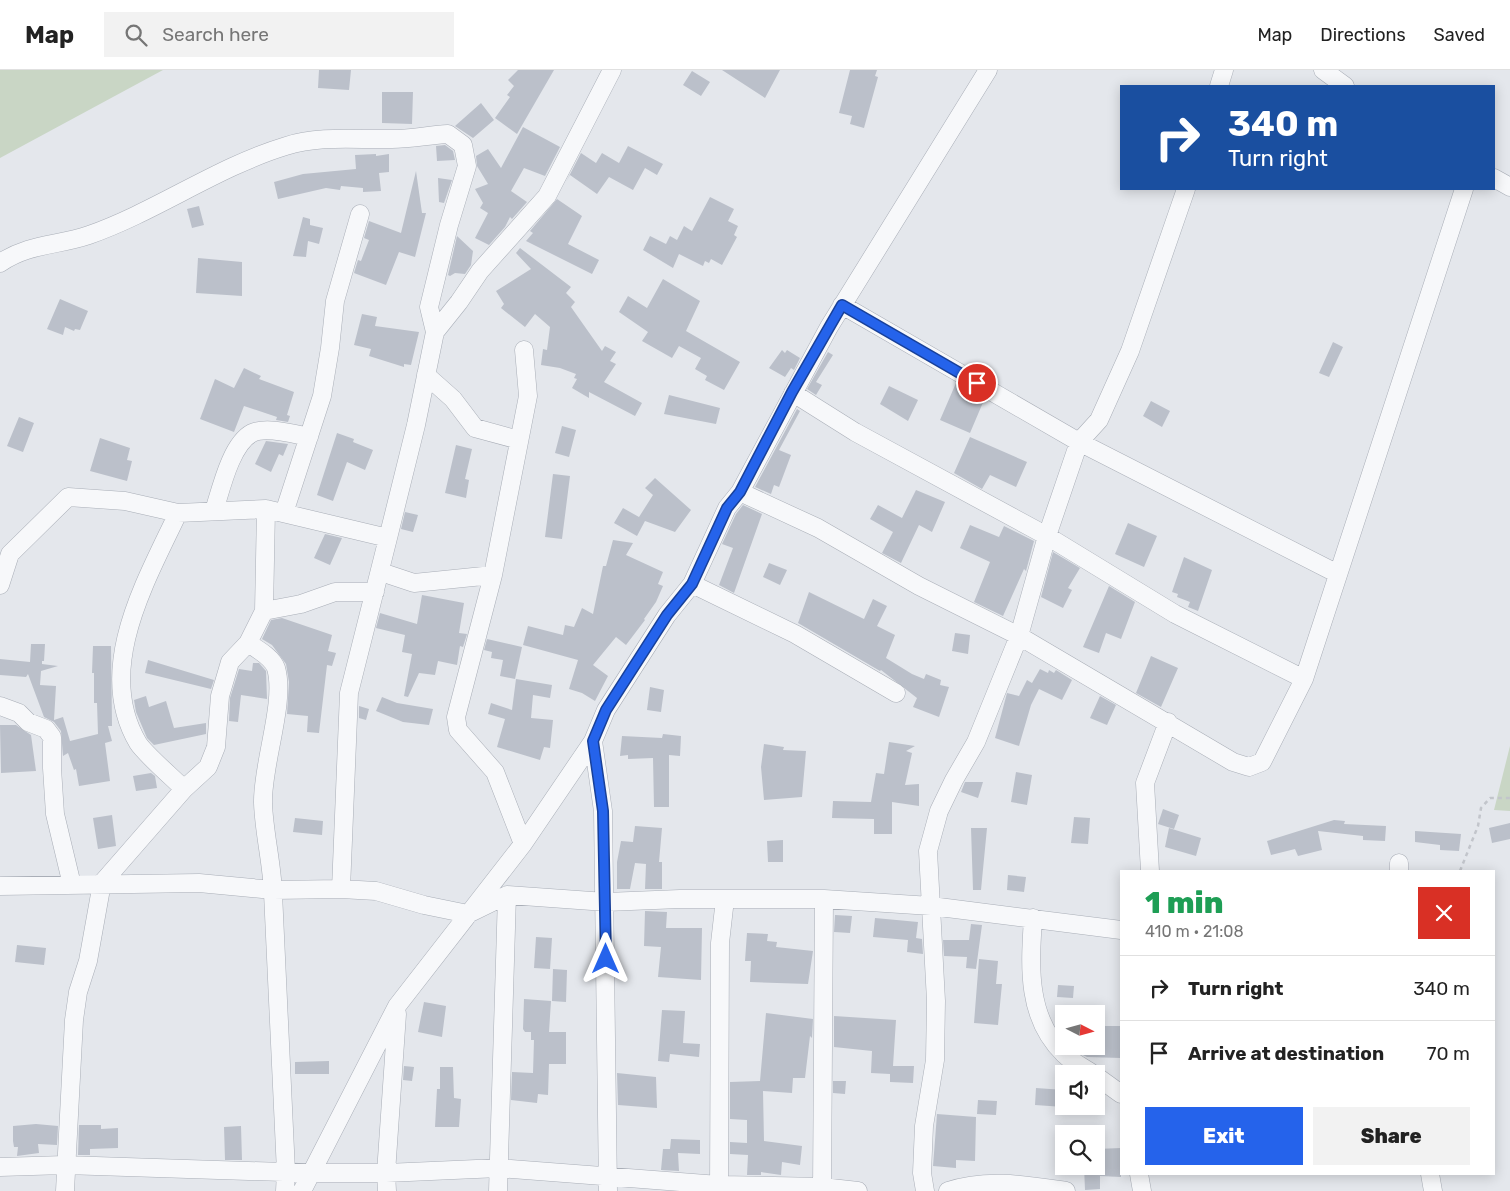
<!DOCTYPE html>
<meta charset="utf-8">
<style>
:root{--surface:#fff;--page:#f2f2f2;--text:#222;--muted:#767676;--line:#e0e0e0;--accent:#2563eb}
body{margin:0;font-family:Rubik,sans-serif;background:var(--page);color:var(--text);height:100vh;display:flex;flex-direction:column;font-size:19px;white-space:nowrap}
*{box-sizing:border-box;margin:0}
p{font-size:16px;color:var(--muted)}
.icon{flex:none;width:28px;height:28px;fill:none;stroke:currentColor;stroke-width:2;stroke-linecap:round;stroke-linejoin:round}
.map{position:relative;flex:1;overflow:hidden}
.side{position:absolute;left:1120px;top:800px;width:375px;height:305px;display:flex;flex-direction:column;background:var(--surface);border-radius:0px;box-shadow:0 2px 12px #0003}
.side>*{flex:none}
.hud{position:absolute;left:1120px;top:15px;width:375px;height:105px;border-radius:0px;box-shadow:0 2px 12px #0003;background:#1a4fa0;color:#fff;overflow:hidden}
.needle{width:32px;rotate:96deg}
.fabs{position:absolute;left:1055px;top:935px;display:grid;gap:10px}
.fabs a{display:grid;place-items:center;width:50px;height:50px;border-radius:0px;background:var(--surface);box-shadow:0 2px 12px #0003;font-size:25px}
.pin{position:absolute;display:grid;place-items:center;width:42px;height:42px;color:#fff;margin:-21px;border:2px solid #fff;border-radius:50%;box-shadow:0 1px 5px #0007}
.me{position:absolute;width:55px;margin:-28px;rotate:0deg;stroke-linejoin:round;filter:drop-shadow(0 0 4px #0008)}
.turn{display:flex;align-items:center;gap:18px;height:105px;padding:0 25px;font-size:22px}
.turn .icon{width:65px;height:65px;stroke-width:2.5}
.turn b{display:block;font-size:35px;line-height:42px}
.round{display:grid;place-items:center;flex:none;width:52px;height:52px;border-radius:0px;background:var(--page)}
.head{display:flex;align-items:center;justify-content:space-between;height:85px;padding:0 25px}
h1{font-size:30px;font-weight:800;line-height:38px;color:#1e9e55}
.cta{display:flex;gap:10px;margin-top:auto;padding:10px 25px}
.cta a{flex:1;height:58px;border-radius:0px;background:var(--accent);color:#fff;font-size:20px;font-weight:800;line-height:58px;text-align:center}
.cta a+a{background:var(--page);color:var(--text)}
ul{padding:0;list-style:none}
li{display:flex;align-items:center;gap:15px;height:65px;padding:0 25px;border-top:1px solid var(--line)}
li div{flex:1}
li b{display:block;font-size:19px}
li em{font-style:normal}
header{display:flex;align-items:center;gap:30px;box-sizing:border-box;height:70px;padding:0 25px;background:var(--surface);border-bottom:1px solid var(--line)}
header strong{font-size:24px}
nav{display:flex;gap:28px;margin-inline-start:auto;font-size:18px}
.search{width:350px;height:45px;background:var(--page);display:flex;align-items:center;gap:12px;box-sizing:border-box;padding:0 18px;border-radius:0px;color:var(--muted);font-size:19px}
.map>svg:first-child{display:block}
</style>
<header>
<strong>Map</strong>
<div class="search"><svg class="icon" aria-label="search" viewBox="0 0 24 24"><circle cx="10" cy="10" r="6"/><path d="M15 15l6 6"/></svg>Search here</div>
<nav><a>Map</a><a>Directions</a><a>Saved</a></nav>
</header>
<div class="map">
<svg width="1510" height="1121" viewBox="0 0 1510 1121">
<rect width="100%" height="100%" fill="#e4e7ec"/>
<path fill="#c9d6c5" d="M0 0H163L0 88Z
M1510 676V741L1494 740Z"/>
<path fill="#bbc0ca" d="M319 0H351L349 20 318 18Z
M518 0H554L517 64 495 48 510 27 507 25 514 16 508 10Z
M722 0H780L765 28Z
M850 0H877L875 6 878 7 864 58 850 54 852 46 839 43Z
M692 1 710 12 701 26 683 15Z
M382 22H413L412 54 382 53Z
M481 33 494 50 473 68 455 56Z
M523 57 560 77 545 106 524 98 511 121 527 132 512 149 510 147 505 157 489 175 475 168 488 143 480 138 483 133 475 119 488 114 477 96 476 86 488 79 501 98Z
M445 75 453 81 455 90 437 91 436 76Z
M628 76 663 94 657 105 645 98 633 120 609 107 597 124 570 105 566 112 581 83 596 93 602 83 619 93Z
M376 84V86L389 84V102L379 103 381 121 363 122V118L341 116 340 120 326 118 278 129 274 112 303 104 356 99 355 85Z
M416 101 422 143H426L415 187 399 182 386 215 354 203 358 190 361 191 369 170 364 168 369 151 401 163Z
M438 108 452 110 444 133 439 132Z
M710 127 734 139 728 151 738 156 734 165 737 167 722 195 711 189 709 193 705 191 703 196 679 184 673 198 643 180 650 166 666 174 670 166 677 170 684 156 692 161Z
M557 129 582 146 568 174 599 190 592 204 526 171 533 163 530 161Z
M199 136 204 155 192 158 187 139Z
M303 147 310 149V155L323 158 319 174 308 171 306 187 293 186Z
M457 166 473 181 471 195 465 204 455 203 450 206 448 205Z
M520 178 571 217 566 223 575 232 571 237 602 281 605 276 616 282 610 291 616 294 604 312 642 333 635 346 589 322V328L572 318 577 309 574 308 576 304 560 298 541 295 543 279 547 280 550 257 535 244 525 257 501 238 504 234 496 221 531 199 516 183Z
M198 188 242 192V226L196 223Z
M663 209 700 231 686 261 740 292 724 320 705 310 707 306 695 299 701 288 679 276 672 288 642 271 648 262 619 242 628 226 647 238Z
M60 229 88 241 80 260 75 259 74 261 65 257 63 265 47 259Z
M362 244 377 247 375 256 419 262 411 295 404 294V297L369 286 371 279 354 275Z
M1333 272 1343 277 1329 307 1319 303Z
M782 280 785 283 787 280 800 288 794 300 791 298 785 307 769 298Z
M828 282 833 285 816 312 822 315 816 325 807 319Z
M244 298 261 306 259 309 294 322 287 345 290 346 288 352 276 350 277 347 244 336 234 362 200 349 215 309 234 318Z
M956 313 984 330 970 363 940 350Z
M889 316 918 330 908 351 880 334Z
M669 325 720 338 716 354 664 344Z
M1151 331 1170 341 1162 357 1143 346Z
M797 339 800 341 779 380 791 385 779 417 774 415 771 424 755 417Z
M19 347 34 353 23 382 7 376Z
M562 356 576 360 569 387 555 383Z
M337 363 354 369 353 372 373 380 365 400 347 392 333 431 317 425Z
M970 367 1027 392 1016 417 990 405 982 419 954 403Z
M100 368 130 378 127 390 132 391 127 411 90 401Z
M266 371 288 374 283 386 279 384 271 402 255 394Z
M456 375 472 379 465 409 469 410 466 428 445 423Z
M553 404 570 406 562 469 545 467Z
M655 408 691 440 675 462 645 451 637 466 614 453 623 438 639 447 653 425 645 418Z
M916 420 945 432 932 462 919 455 901 493 882 483 893 462 870 449 878 435 902 448Z
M743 435 762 444 734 523 719 515 733 478 722 474 736 444Z
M405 442 418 445 413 462 401 459Z
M1128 453 1157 466 1144 497 1115 484Z
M970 455 999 467 1004 456 1034 471 1026 501 1024 499 1003 546 974 532 990 492 960 478Z
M325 464 342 468 330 495 314 488Z
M613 470 633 473 626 485 663 502 658 514 663 516 656 532 644 549 645 550 626 575 616 567 593 595 608 606 595 631 582 623 569 619 578 590 523 575 528 556 563 565 565 555 574 557 582 538 593 544 603 496H606Z
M1053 482 1080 498 1068 518 1072 520 1063 538 1041 527Z
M1184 487 1212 500 1198 541 1188 537 1190 532 1177 527 1178 524 1172 522Z
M769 493 787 500 780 515 763 507Z
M1109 516 1135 532 1121 569 1106 563 1099 583 1083 577Z
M809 522 864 549 873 529 887 536 877 556 895 565 886 588 912 604 924 609 926 604 941 610 940 615 949 617 939 647 913 637 917 628 881 600 880 601 798 553Z
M422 525 464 533 459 563 467 564 463 577 460 576 457 595 438 591 435 605 419 603 408 627 404 626 412 584 402 582 405 565 376 558 380 543 417 554Z
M282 548 332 565 328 581 336 583 332 596 327 595 319 663 307 662 308 646 287 644 289 612 286 594 272 575 262 569 271 550Z
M955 563 970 565 968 584 952 581Z
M487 569 522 577 515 609 500 606 503 590 491 588 492 582 484 580Z
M31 574H45L44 591H42V594L58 596 41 601 40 615 56 616 54 650 63 647 70 671 98 664 97 633H94V603H92L93 576H111L112 656H108L112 671 105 673 110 711 79 716 76 699 74 700 68 683 63 686 61 661 54 652 44 647 28 604 26 607 0 605V589L30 592Z
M1151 586 1178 598 1161 637 1136 623Z
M148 590 214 610 211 619 145 603Z
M253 593H259L266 601 267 629 241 625 238 652 229 651 230 628 239 599 252 601Z
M1040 599 1048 603 1049 600 1054 603 1056 600 1072 610 1062 630 1039 619 1031 635 1019 676 995 668 1007 623 1019 626 1027 610 1032 613Z
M516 609 552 615 550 628 533 625 531 648 553 650 550 678 544 677 540 690 497 677 505 649 488 644 491 633 512 640Z
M650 617 664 620 661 642 647 640Z
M146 626 149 637 166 631 174 658 206 653V664L154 675 147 668 136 642 134 630Z
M1100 626 1116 635 1107 655 1090 648Z
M382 627 397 633 433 639 429 655 403 652 376 641Z
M359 636 369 639 366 650 359 648Z
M0 655H16L31 665 36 701 1 703Z
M663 664 681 666 680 686 669 685V737H654L653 688 628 689V685L620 686 622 666 662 668Z
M889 672 915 676 906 681 912 683 905 715 919 714V736L892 732V764H874V749L832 748 833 731 871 732 876 703 884 704Z
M764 674 784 677 783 680 806 681 802 727 764 730 761 697Z
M1016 702 1032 705 1027 735 1011 732Z
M151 703 155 706 157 718 136 721 133 706Z
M965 712H983L978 728 961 722Z
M1163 739 1179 745 1174 759 1158 754Z
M112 745 116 776 98 779 93 748Z
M1074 747 1090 748 1088 774 1071 773Z
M295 748 323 751 322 765 293 762Z
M1334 750 1345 751 1344 754 1386 756 1385 771 1363 770V766L1318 761 1322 780 1298 786 1295 779 1271 785 1267 771Z
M1510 753V769L1492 773 1489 758Z
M635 756 662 758 659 792H662V819H645L646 794 635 793 630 819H617V792L621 771 633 772Z
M971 758H987L981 820H973Z
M1169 758 1201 768 1196 786 1165 777Z
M1415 761 1461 764 1459 781 1440 780V775L1415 772Z
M783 770V792H768L767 771Z
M1008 805 1026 807 1024 822 1007 820Z
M645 841 667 842 666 858H702L701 910 658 907 661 877 644 876Z
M835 845 852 846 850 863 834 862Z
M875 848 918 852 916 868 922 869 923 884 907 882 908 870 873 867Z
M971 854 982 855 976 899 966 898 967 887 944 886 943 870H969Z
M747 863 768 864 767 871 777 872 776 877 813 881 808 914 750 912 751 891H745Z
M536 867 552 868 550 899 534 898Z
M17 875 46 878 44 895 15 892Z
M979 889 998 891 996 914H1002L998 955 974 953Z
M553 899 567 900 566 932 552 931Z
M1058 915 1074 916 1073 928 1057 927Z
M524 929 551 931 549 962H566V994H549L548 1025 538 1024 537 1033 511 1030 512 1002 533 1003 534 970H531V962H525L523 959Z
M424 932 446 936 442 967 418 962Z
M662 940 685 941 683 973 700 974 699 987 670 984 669 992 658 991Z
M766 943 813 949 812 968 810 966 805 1008H793L792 1023 763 1021 764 1071 802 1076 800 1095 782 1092 781 1105 761 1102V1105H747L748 1085 730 1084V1072L747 1073V1050L730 1049V1012L760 1011Z
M834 946 896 950 893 996H914L913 1013 890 1012V1004L871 1003 872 981 834 977Z
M1096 956H1121V988L1087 987 1079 983V976H1096Z
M329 991V1004H295V992Z
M404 996 414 997 412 1011 403 1010Z
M440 997H453L454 1028 461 1029 459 1057H435L437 1019H440Z
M617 1003 656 1007 657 1038 618 1035Z
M833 1011H846L845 1024 833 1023Z
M1036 1018 1064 1020V1037L1035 1035Z
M978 1030 997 1031 996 1045 977 1044Z
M937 1044 976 1047 975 1091 956 1090V1098L933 1096Z
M36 1054 58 1056 57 1075 38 1074 39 1083 17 1086 18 1077H14L13 1071V1056Z
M79 1055H101V1059L118 1058V1078L90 1079V1085H78Z
M241 1056 242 1090H225L224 1057Z
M671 1069 700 1070V1084L678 1083 679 1101 661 1100 663 1079H670Z
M1121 1078V1107L1100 1106V1119L1085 1120 1084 1096H1096V1079Z"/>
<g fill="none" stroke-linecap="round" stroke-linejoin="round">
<g stroke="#a9aeb7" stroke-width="19">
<path id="minor" d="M1323 0 1345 16
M1219 16 1224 0
M1494 108 1510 117
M0 193C30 173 57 176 89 165 157 141 217 97 286 76 320 65 357 70 392 69 410 69 430 65 448 64L463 75 467 96 449 155 429 237 435 262
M842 235 1079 372 1338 504
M426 305 453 329 475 358 519 370
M793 323 855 362 1047 466 1175 544 1304 609
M740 422 818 458 919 516 1019 566 1233 692 1249 697 1262 692 1304 609 1464 119
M214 441C221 419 231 374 252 363 266 356 294 364 309 367
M284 443 322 326 330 278 335 231 360 144
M381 502 414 513 493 505 456 647 458 660 495 702 523 774
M493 505 528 326 524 280
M692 514 795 564 896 623
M0 515 10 484 68 427 125 431 178 443
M264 541 266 439
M248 573C257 579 272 587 276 598 286 632 262 694 263 733 264 763 272 793 273 823 278 916 282 1009 286 1102L285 1121
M0 636 19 643 28 652 46 659 52 667V698L55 744 72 815
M593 671 603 741 608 1121
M184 719C173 708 145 684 138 673 94 599 146 511 178 443L266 439 388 468 416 355 435 262 459 232 480 201 547 126 612 0
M1150 801 1145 713 1168 652
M1399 801V793
M0 816 199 813 273 820 341 819 376 821 424 835 468 844 507 825 606 832 680 829H824L931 836 1121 860
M341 819 349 623 388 468
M1033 848C1030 896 1026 947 1064 984 1072 992 1083 997 1093 1004
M1096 1006 1121 1024
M0 1097 65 1095 313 1103H386L499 1098 719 1115 822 1117 858 1121
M1139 1104 1142 1121
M1430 1104 1433 1121
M65 1121 74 950 78 922 88 891 102 813 184 719 208 697 216 677 220 626 230 592 248 573 264 541 301 534 335 522H375
M302 1121 397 936 523 774 593 671 606 640 667 545 692 514 727 438 740 422 829 257 988 0
M387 1121 386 1103 397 944
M498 1121 507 825
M719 1121 720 873 725 829
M822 1121 824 829
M925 1121 922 1103 924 1056 935 990 936 931 928 781 939 741 954 710 976 672 1019 566 1047 466 1079 372 1099 350 1130 281 1186 119
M948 1121C987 1108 1026 1115 1066 1121"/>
</g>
<path stroke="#c2c5cb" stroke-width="2.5" stroke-dasharray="4 4" stroke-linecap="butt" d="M1460 801 1478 756 1481 738 1490 728H1510"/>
<use href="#minor" stroke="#f7f8fa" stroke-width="18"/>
</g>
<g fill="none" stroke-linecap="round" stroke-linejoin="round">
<g stroke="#184099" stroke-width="12">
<path id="route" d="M606 889 603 741 593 671 606 640 667 545 692 514 727 438 740 422 792 322 842 235 977 313"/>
</g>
<use href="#route" stroke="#2563eb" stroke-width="9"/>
</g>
</svg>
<div class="fabs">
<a><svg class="needle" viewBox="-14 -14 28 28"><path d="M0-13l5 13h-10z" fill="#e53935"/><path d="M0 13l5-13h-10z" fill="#767676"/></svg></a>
<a><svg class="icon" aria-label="sound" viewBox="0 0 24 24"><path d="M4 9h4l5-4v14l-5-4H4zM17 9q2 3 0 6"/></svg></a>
<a><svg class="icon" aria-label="search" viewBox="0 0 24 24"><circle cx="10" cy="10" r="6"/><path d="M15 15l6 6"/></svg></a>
</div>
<div class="pin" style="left:977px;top:313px;background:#d93025"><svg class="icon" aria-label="arrive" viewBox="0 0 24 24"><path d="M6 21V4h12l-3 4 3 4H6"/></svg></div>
<svg class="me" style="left:606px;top:889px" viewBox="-20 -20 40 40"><path d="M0-17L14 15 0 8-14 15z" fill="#2563eb" stroke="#fff" stroke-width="4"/></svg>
<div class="hud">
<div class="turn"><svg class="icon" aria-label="right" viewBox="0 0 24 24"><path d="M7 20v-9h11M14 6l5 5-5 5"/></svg><div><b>340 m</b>Turn right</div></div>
</div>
<section class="side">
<div class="head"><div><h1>1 min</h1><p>410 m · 21:08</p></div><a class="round" style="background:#d93025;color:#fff"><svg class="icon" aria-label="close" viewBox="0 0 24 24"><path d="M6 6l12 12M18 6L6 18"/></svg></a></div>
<ul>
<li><svg class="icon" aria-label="right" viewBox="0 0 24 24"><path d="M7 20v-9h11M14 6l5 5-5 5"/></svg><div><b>Turn right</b></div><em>340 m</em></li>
<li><svg class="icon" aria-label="arrive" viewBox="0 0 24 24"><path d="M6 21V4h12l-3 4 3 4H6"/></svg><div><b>Arrive at destination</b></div><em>70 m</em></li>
</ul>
<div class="cta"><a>Exit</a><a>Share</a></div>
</section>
</div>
